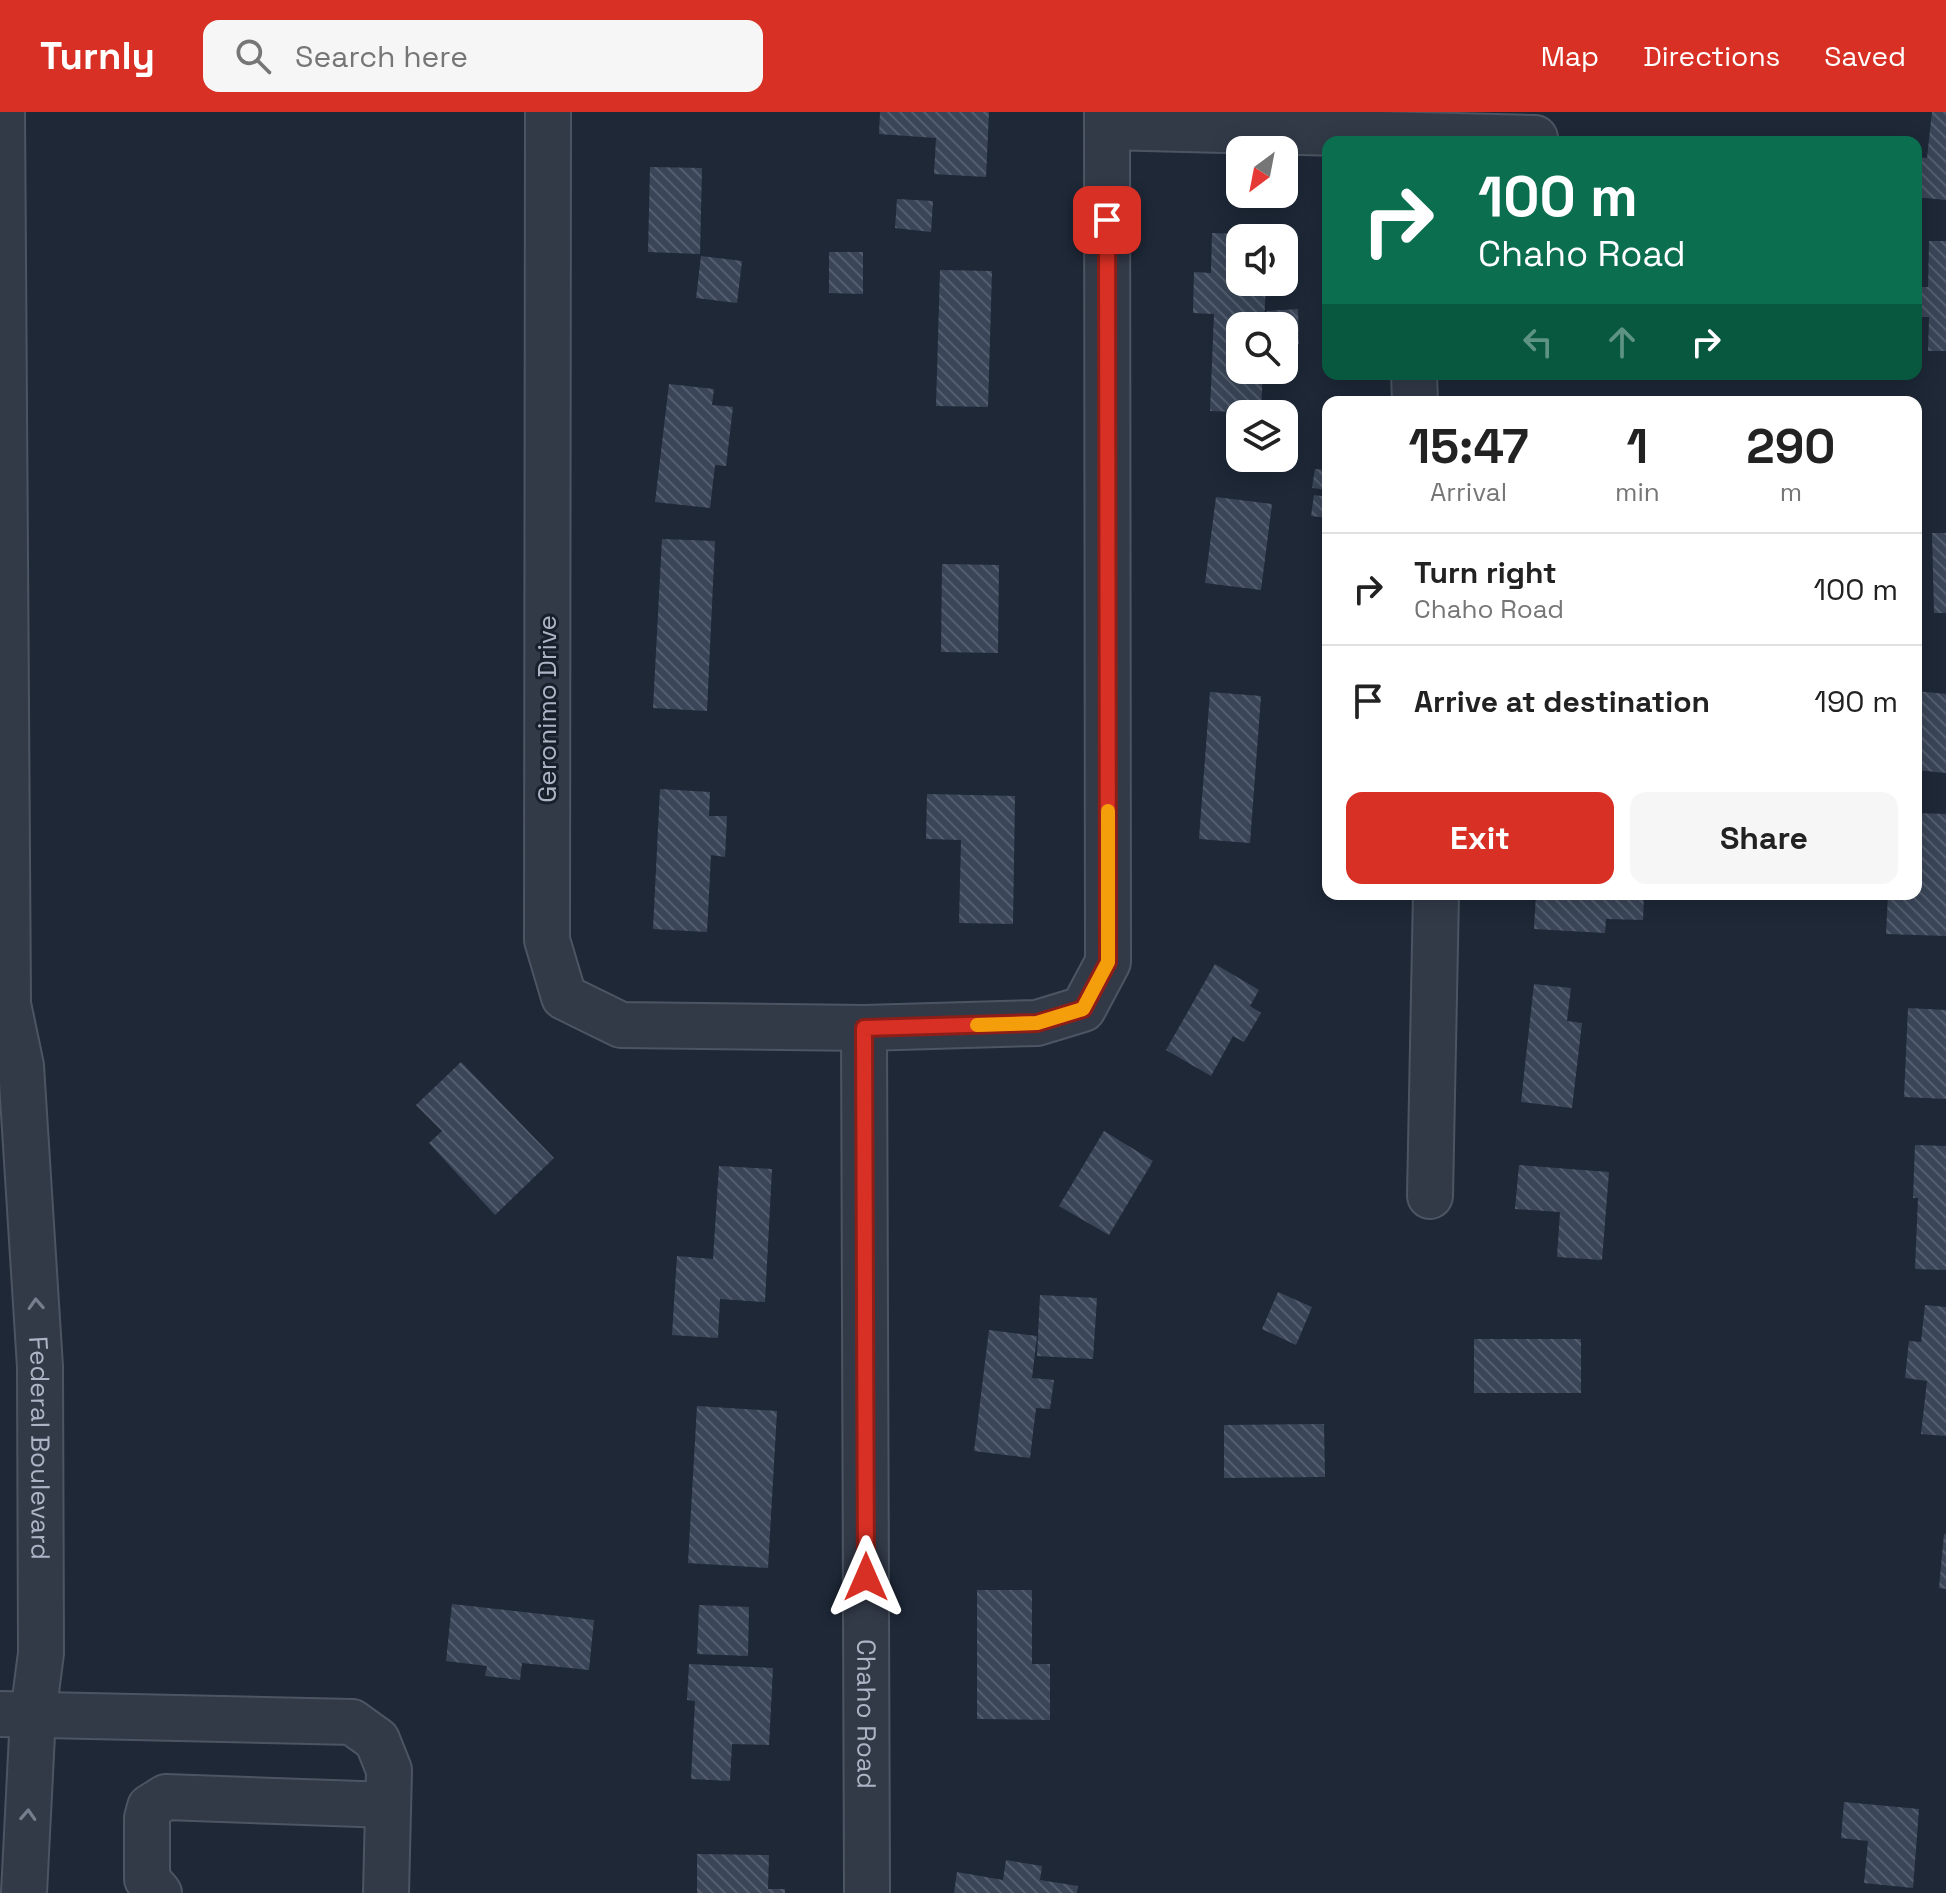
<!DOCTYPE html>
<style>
:root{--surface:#fff;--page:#f6f6f6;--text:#222;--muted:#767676;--line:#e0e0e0;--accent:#d93025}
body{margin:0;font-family:"Space Grotesk",sans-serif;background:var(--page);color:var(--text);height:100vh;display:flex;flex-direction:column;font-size:30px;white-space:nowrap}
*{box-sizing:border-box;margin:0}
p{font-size:26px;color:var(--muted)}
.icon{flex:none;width:44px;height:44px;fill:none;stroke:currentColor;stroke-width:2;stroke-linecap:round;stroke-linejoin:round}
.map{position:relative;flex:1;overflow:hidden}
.sheet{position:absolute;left:1322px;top:284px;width:600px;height:504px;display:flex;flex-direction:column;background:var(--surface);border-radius:16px;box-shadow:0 4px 20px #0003}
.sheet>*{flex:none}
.top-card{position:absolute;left:1322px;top:24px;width:600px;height:244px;border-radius:16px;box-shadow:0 4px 20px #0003;background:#0b6e4f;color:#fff;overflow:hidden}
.needle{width:52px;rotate:212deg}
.buttons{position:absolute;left:1226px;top:24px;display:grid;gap:16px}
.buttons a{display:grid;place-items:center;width:72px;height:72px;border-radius:16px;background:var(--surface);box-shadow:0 4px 20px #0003;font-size:40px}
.pin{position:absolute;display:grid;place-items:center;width:68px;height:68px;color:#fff;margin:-34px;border-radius:16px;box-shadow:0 4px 12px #0006}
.me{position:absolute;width:88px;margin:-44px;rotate:0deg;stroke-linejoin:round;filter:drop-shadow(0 0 6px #0008)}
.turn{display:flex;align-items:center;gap:28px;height:168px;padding:0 24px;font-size:36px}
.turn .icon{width:104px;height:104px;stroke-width:2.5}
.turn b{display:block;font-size:56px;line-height:68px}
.lanes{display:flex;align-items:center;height:76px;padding:0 24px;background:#0003;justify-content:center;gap:40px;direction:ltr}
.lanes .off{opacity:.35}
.eta{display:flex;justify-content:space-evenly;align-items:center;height:136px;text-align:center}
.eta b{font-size:48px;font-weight:600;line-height:56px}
.action{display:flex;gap:16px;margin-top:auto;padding:16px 24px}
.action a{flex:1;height:92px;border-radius:16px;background:var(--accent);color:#fff;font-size:32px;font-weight:600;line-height:92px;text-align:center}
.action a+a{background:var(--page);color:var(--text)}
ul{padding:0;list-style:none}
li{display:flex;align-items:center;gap:24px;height:112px;padding:0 24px;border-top:2px solid var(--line)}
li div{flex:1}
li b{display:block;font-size:30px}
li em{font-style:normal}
header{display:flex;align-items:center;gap:48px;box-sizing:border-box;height:112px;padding:0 40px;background:var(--accent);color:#fff}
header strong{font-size:38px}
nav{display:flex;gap:44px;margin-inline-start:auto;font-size:28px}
.search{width:560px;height:72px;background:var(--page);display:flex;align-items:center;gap:20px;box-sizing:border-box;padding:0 28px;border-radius:16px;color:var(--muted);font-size:30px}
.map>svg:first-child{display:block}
</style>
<header>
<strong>Turnly</strong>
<div class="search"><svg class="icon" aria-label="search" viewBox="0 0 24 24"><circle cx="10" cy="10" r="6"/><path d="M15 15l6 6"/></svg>Search here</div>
<nav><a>Map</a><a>Directions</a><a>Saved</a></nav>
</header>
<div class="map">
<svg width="1946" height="1781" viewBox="0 0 1946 1781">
<defs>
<pattern id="building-back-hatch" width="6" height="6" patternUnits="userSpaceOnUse" patternTransform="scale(2)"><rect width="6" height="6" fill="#3a4658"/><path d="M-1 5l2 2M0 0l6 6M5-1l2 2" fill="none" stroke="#545e6e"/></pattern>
</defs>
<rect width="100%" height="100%" fill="#1e2837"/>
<path fill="url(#building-back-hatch)" d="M880 0H989L986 65 934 62 936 26 879 22Z
M1932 0H1946V88L1916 85 1917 45 1927 46Z
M650 55 702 56 700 142 648 140Z
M897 87 933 89 931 120 895 116Z
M1212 121 1262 123V126H1240V170H1266L1264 214H1240V258H1263L1261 301 1210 299 1214 202 1193 201 1194 160 1211 161Z
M1929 129H1946V239H1928L1929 205H1916V175H1928Z
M829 140H863V182L829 181Z
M701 144 742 149 737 191 696 186Z
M940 158 992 159 988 295 936 294Z
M1298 197 1299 232 1284 233V214H1267V199Z
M669 272 714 277 712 293 733 295 726 354 715 353 710 396 655 390Z
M1315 357 1328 358V378L1312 376Z
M1314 383 1328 385V406L1311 404Z
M1216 385 1272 392 1261 478 1205 471Z
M1932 421H1946V501H1934Z
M662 427 715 429 707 599 653 596Z
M942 452 999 453 998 541 941 540Z
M1916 579 1946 582V661L1916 658Z
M1210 580 1261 584 1250 731 1199 727Z
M660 677 710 680 709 704H727L725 745 711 743 707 820 653 817Z
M927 682 1015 684 1013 812 959 811 961 728 926 727Z
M1916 701 1946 702V824L1886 822 1888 783 1916 785Z
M1536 782H1644L1643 808 1606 807 1605 821 1534 817Z
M1215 852 1259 878 1250 894 1261 901 1244 930 1233 924 1211 964 1166 938Z
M1534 872 1571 876 1567 909 1582 911 1572 996 1521 990Z
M1908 896 1946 898V987L1904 985Z
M461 950 554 1046 495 1103 429 1031 442 1019 416 993Z
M1104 1019 1153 1049 1109 1123 1059 1094Z
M1915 1033 1946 1034V1158L1915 1157 1918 1086H1913Z
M1519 1053 1609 1060 1602 1148 1557 1145 1560 1100 1515 1097Z
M719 1054 772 1057 765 1190 720 1187 718 1226 672 1223 677 1144 713 1147Z
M1278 1180 1312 1195 1296 1233 1262 1217Z
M1040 1183 1097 1186 1093 1247 1037 1244Z
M1925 1193 1946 1195V1324L1921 1322 1927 1269 1905 1266 1909 1229 1921 1230Z
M989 1218 1037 1224 1032 1266 1054 1268 1050 1297 1036 1296 1030 1346 974 1339Z
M1474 1227H1581V1281H1474Z
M697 1294 777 1299 768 1456 688 1451Z
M1324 1312 1325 1365 1224 1366V1313Z
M1944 1422H1946V1477L1939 1476Z
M977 1478H1032V1552H1050V1608L977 1607Z
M452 1492 594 1508 589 1558 522 1551 520 1568 485 1564 487 1554 446 1549Z
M699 1493 749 1495 748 1544 697 1542Z
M689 1552 773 1556 769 1633 732 1632 730 1669 691 1667 695 1589 687 1588Z
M1844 1690 1919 1697 1913 1776 1864 1771 1868 1729 1841 1726Z
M697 1742 769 1743 768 1777H785V1781H697Z
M1006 1748 1042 1754 1040 1768 1078 1774 1077 1781H954L957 1760 1003 1768Z"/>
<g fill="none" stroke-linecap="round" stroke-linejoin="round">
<g stroke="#4c5563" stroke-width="48">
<g id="minor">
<path id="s1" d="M2 0 8 892 21 954 40 1255 41 1541 33 1603 24 1781"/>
<path d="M548 0 547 828 564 885 621 913 864 916 1037 911 1083 897 1108 850 1107 0"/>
<path d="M1107 15 1535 26"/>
<path d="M1414 262 1415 290"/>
<path id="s2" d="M864 916 867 1781"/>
<path d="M1430 1084 1436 782"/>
<path d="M0 1602 352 1610 377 1628 389 1658 386 1781"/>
<path d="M159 1781 147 1767V1706L150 1695 166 1685 388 1693"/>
</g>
</g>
<use href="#minor" stroke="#323a48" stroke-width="44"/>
</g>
<defs><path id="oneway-chevron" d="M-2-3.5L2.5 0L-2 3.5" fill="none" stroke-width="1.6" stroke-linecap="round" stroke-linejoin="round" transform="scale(2)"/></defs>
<g stroke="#757e8d">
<use href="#oneway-chevron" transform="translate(36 1192) rotate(-93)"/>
<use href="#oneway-chevron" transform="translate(28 1703) rotate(-87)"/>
</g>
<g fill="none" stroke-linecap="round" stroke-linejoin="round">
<g stroke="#8d1f18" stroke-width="20">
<path id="route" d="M866 1465 864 916 1037 911 1083 897 1108 850 1107 108"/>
</g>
<use href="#route" stroke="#d93025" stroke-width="14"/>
<path stroke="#f59e0b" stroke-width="14" d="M977 913 1037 911 1083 897 1108 850V699"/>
</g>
<g text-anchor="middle" stroke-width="6" stroke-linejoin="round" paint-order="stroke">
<g font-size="26" fill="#acb5c5" stroke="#18202c">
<text transform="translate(547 597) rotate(-90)" y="9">Geronimo Drive</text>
<text dy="9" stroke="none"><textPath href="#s1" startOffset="1338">Federal Boulevard</textPath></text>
<text dy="9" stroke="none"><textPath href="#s2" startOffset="686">Chaho Road</textPath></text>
</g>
</g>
</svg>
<div class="buttons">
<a><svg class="needle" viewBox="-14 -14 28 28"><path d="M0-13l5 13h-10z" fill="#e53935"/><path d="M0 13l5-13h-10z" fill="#767676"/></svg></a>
<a><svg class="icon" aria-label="sound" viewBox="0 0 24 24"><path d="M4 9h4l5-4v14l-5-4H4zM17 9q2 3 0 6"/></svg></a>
<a><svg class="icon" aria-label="search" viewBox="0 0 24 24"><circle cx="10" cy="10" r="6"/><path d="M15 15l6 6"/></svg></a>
<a><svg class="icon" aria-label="layers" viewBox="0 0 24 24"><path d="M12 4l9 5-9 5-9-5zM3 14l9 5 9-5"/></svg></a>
</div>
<div class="pin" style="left:1107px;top:108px;background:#d93025"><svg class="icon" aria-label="arrive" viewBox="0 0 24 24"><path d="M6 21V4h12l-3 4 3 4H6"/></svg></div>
<svg class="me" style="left:866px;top:1465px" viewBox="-20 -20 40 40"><path d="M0-17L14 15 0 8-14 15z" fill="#d93025" stroke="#fff" stroke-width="4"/></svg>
<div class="top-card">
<div class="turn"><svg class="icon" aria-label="right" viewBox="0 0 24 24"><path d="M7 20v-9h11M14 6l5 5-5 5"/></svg><div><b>100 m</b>Chaho Road</div></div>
<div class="lanes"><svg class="icon off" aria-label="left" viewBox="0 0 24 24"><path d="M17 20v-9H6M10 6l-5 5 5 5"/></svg><svg class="icon off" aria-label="ahead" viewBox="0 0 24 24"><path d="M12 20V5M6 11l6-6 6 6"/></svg><svg class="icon" aria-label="right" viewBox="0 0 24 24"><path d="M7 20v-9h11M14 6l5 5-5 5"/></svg></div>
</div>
<section class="sheet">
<div class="eta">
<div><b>15:47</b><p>Arrival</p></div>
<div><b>1</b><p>min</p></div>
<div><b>290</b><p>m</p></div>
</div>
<ul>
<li><svg class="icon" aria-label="right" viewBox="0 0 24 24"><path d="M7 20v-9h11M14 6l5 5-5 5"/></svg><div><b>Turn right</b><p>Chaho Road</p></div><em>100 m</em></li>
<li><svg class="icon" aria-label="arrive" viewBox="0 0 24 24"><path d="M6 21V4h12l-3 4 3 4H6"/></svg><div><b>Arrive at destination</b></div><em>190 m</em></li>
</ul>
<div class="action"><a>Exit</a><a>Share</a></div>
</section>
</div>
